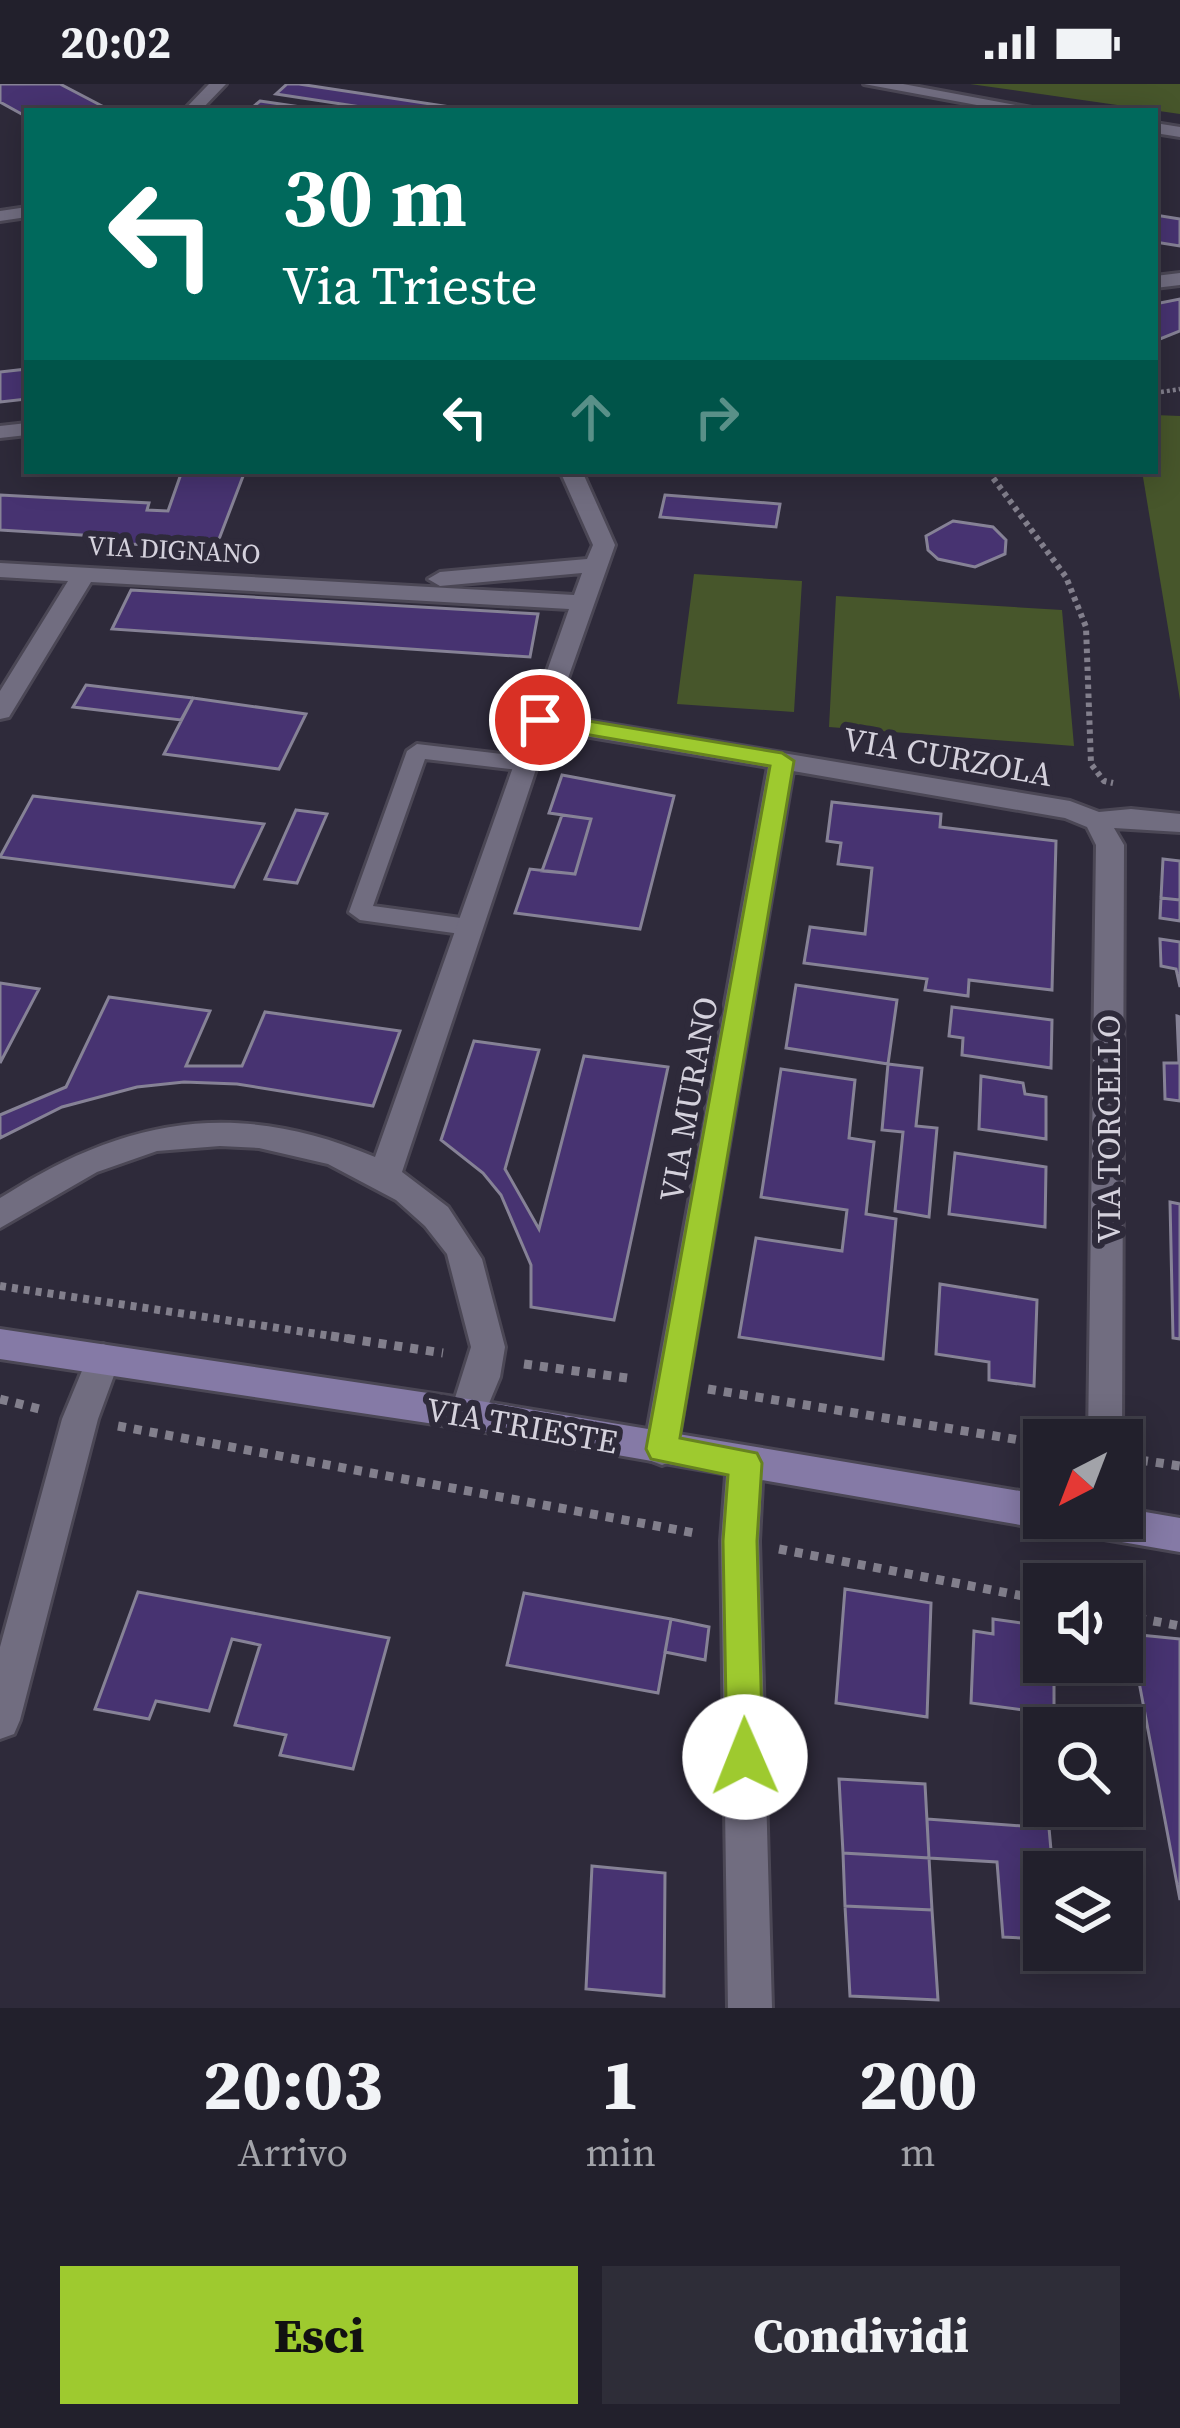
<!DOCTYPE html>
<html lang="it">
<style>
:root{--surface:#22202c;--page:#2e2d38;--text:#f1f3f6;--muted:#a2a3a9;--line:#3f3e48;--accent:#9eca2f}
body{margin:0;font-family:"Source Serif 4",serif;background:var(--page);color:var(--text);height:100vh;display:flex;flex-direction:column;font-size:45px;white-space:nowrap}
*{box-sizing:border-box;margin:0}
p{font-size:39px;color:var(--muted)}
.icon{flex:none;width:66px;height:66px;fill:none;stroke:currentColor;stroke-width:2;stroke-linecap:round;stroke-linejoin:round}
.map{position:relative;height:1924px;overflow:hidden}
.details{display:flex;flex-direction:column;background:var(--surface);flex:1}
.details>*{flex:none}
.guide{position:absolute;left:24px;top:24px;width:1134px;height:366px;border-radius:0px;box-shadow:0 6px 30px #0003,0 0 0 3px var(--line);background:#00695c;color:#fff;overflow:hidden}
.needle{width:78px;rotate:222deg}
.tools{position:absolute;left:1023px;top:1335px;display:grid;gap:24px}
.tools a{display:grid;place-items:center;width:120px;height:120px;border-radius:0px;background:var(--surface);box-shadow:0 6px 30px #0003,0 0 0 3px var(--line);font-size:60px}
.pin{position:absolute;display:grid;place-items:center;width:102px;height:102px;color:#fff;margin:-51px;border:6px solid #fff;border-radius:50%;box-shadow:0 3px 12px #0007}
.me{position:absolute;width:132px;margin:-66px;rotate:359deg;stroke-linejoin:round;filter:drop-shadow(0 0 9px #0008)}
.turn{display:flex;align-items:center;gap:42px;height:252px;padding:0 60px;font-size:54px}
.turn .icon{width:156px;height:156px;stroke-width:2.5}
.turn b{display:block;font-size:84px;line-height:102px}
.lanes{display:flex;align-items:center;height:114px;padding:0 60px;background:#0003;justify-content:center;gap:60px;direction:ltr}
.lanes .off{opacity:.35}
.eta{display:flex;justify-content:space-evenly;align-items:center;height:204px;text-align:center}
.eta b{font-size:72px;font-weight:800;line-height:84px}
.button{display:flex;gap:24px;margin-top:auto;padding:24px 60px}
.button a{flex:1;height:138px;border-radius:0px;background:var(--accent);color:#111;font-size:48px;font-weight:800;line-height:138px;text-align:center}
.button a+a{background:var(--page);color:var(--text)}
.status{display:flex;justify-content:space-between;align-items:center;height:84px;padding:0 60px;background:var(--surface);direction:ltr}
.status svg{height:33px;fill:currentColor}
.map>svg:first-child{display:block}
</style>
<div class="status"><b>20:02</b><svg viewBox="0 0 49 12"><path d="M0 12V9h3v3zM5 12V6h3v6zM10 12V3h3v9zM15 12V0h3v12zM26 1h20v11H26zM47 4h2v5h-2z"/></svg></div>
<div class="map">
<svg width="1180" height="1924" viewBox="0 0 1180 1924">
<rect width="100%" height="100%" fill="#2e2a3a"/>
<path fill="#47562b" d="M970 0H1180V30Z
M1155 331 1180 332V616L1142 387H1155Z
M694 490 802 497 794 628 677 620Z
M836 512 1062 526 1074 662 829 643Z"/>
<path fill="#473371" stroke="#868296" stroke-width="3" d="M0 0H60L104 23 90 27H27V33L0 18Z
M287 0H299L444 22 439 27H387L276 10Z
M260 17 328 27H248Z
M1155 131 1180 135V162L1155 158Z
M1180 215V247L1155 257V220Z
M27 285V315L0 318V288Z
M182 387H245L216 463 127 460 129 454 0 446V411L149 419 147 426 168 427Z
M665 411 780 420 776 443 660 433Z
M953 437 993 443 1006 456 1005 470 975 483 938 475 928 466 926 452Z
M131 506 538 530 530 573 112 545Z
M86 601 193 614 181 636 73 623Z
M193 614 306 630 279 685 164 670Z
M562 691 674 712 640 845 515 829 530 785 575 790 591 735 549 729Z
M33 712 264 740 234 803 0 773Z
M832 718 941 730 940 743 1056 757 1052 906 969 896 968 912 925 906 927 895 804 879 810 843 865 850 872 784 838 780 841 759 827 757Z
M296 726 327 730 297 799 265 795Z
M562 731 591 735 575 790 542 787Z
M1163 775 1180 777V816L1161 814Z
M1161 814 1180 816V837L1160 834Z
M1160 855 1180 858V903L1176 885 1161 882Z
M0 899 39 905 0 979Z
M796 901 897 916 888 980 786 964Z
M109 913 210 927 186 982H242L265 928 400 947 373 1022 237 1000 184 998 137 1003 62 1023 0 1054V1031L66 1003Z
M952 923 1052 936 1051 984 962 971 963 954 949 952Z
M1177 932 1180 933V1017L1165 1015 1164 979H1179Z
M474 957 539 966 505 1085 539 1145 584 972 668 983 614 1236 531 1223V1181L501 1111 483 1089 441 1056Z
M888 980 922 984 916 1042 937 1044 929 1133 895 1127 903 1048 882 1046Z
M781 985 855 996 849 1054 874 1058 866 1130 896 1135 883 1275 739 1253 756 1154 842 1167 847 1126 761 1113Z
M981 992 1023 999 1025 1010 1046 1013V1055L979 1045Z
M955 1069 1046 1083 1045 1143 949 1130Z
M1170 1118 1180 1120V1255L1173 1254Z
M940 1200 1037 1216 1034 1302 989 1296V1278L936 1270Z
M845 1505 931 1519 927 1633 836 1619Z
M138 1508 389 1554 353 1685 280 1671 286 1651 235 1641 260 1561 232 1555 209 1627 156 1617 149 1635 95 1625Z
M524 1509 671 1535 658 1609 507 1581Z
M671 1535 709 1543 705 1576 665 1568Z
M993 1535 1044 1542V1578H1054V1630L971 1619 974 1547 993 1550Z
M1130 1550 1180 1555V1816Z
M839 1695 925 1700 929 1774 843 1769Z
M927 1735 1049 1744 1053 1788H1044V1855L1003 1853 997 1778 929 1774Z
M843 1769 929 1774 932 1826 845 1822Z
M592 1782 665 1789 664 1912 586 1905Z
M845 1822 932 1826 938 1916 850 1912Z"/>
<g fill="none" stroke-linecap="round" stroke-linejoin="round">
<g stroke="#4b4755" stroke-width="6">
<path id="lane" d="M417 660 527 673 537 680 527 687 425 675 373 822 468 835 476 837 479 843 476 849 468 851 360 836 349 828 407 667Z"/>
</g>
<g stroke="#4b4755" stroke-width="6">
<path id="street" d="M209 0H226L200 27H183Z
M864 0H903L1048 27H1009Z
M1155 39 1180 43V53L1155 49Z
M27 123V133L0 137V127Z
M1180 189V201L1155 204V192Z
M27 339V351L0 354V342Z
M560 387H582L615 461 555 631 1070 717 1099 728 1131 725 1180 730V748L1114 744 1124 761 1122 1360V1356H1088L1096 761 1087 743 1065 734 793 687 675 1376 662 1381 649 1376 644 1365 768 683 549 646 402 1088 448 1123 482 1175 505 1263 500 1293 480 1341 468 1345 456 1341 450 1330 471 1263 447 1170 425 1142 396 1116 328 1080 259 1064 220 1062 157 1067 97 1088 0 1144V1114L10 1108C131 1032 241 1016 375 1073L569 525 91 498 9 633 0 635V607L68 497 0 493V479L574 511 582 489 440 502 428 495 440 488 587 475 593 461Z
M103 1260 115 1265 120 1275 98 1335 20 1636 14 1650 0 1655V1563L62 1335 91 1265Z
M745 1363 758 1368 763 1379 759 1457 772 1924H728L721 1457 727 1379 732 1368Z"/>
</g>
<g stroke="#4b4755" stroke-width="6">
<path id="secondary" d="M0 1245 468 1315 1044 1411V1434H1060L1044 1445 468 1345 0 1275Z
M1122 1424 1180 1434V1468L1081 1451 1068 1446 1063 1434H1122Z"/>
</g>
<path stroke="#827f8c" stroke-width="4.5" stroke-dasharray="3 3" stroke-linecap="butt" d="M1155 309 1180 305"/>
<path stroke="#827f8c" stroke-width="6" stroke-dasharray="4.5 4.5" stroke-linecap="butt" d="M988 387 1066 493 1086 543 1091 680 1104 697 1113 699"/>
<path stroke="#827f8c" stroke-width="8" stroke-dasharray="6 6" stroke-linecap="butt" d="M0 1202 351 1255"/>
<path stroke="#827f8c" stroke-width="9" stroke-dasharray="8 8" stroke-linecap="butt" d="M331 1252 443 1269
M524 1280 634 1295
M708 1305 1044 1360
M0 1315 39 1325
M118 1342 700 1450
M1140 1376 1180 1382
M779 1465 1044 1516
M1122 1531 1180 1542"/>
<use href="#lane" fill="#716d80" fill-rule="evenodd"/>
<use href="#street" fill="#716d80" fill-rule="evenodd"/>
<use href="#secondary" fill="#857aa6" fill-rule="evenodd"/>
</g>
<path fill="#9eca2f" stroke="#67831f" stroke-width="3" d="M540 629 782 669 794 677 680 1354 757 1369 762 1379 757 1457 763 1673 758 1686 745 1692 732 1686 727 1673 723 1457 728 1391 651 1375 646 1365 770 682 532 641V631Z"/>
<g text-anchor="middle" stroke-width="12" stroke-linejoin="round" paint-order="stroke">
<g font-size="27" fill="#d4d1dc" stroke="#2e2a3a">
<text transform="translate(174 466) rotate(3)" y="9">VIA DIGNANO</text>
</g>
<g font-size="33" fill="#d4d1dc" stroke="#2e2a3a">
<text transform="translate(948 672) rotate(10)" y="12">VIA CURZOLA</text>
<text transform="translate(688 1015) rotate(-80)" y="12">VIA MURANO</text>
<text transform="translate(1108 1045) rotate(-90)" y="12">VIA TORCELLO</text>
<text transform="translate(522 1341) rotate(10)" y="12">VIA TRIESTE</text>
</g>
</g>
</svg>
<div class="tools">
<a><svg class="needle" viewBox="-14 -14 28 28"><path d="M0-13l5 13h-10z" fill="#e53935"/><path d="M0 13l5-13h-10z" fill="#a2a3a9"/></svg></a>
<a><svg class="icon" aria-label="sound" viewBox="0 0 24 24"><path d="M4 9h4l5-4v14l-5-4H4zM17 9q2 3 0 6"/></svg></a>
<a><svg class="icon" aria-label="search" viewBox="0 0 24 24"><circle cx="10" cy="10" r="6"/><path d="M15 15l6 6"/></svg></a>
<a><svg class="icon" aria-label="layers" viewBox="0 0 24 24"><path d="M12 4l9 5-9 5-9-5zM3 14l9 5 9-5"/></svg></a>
</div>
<div class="pin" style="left:540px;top:636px;background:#d93025"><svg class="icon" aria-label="arrive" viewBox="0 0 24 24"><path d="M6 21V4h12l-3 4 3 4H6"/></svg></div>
<svg class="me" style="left:745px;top:1673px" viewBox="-20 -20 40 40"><circle r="19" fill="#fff"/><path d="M0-13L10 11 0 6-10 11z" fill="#9eca2f"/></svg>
<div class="guide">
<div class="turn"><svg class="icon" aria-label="left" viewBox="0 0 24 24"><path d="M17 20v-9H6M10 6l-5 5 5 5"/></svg><div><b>30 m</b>Via Trieste</div></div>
<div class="lanes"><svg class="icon" aria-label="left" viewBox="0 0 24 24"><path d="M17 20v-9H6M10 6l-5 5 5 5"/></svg><svg class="icon off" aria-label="ahead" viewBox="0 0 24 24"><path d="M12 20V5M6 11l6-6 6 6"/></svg><svg class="icon off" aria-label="right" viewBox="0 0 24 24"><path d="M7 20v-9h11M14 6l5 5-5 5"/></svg></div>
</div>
</div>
<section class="details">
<div class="eta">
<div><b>20:03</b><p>Arrivo</p></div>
<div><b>1</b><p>min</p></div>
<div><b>200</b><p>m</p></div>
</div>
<div class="button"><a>Esci</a><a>Condividi</a></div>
</section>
